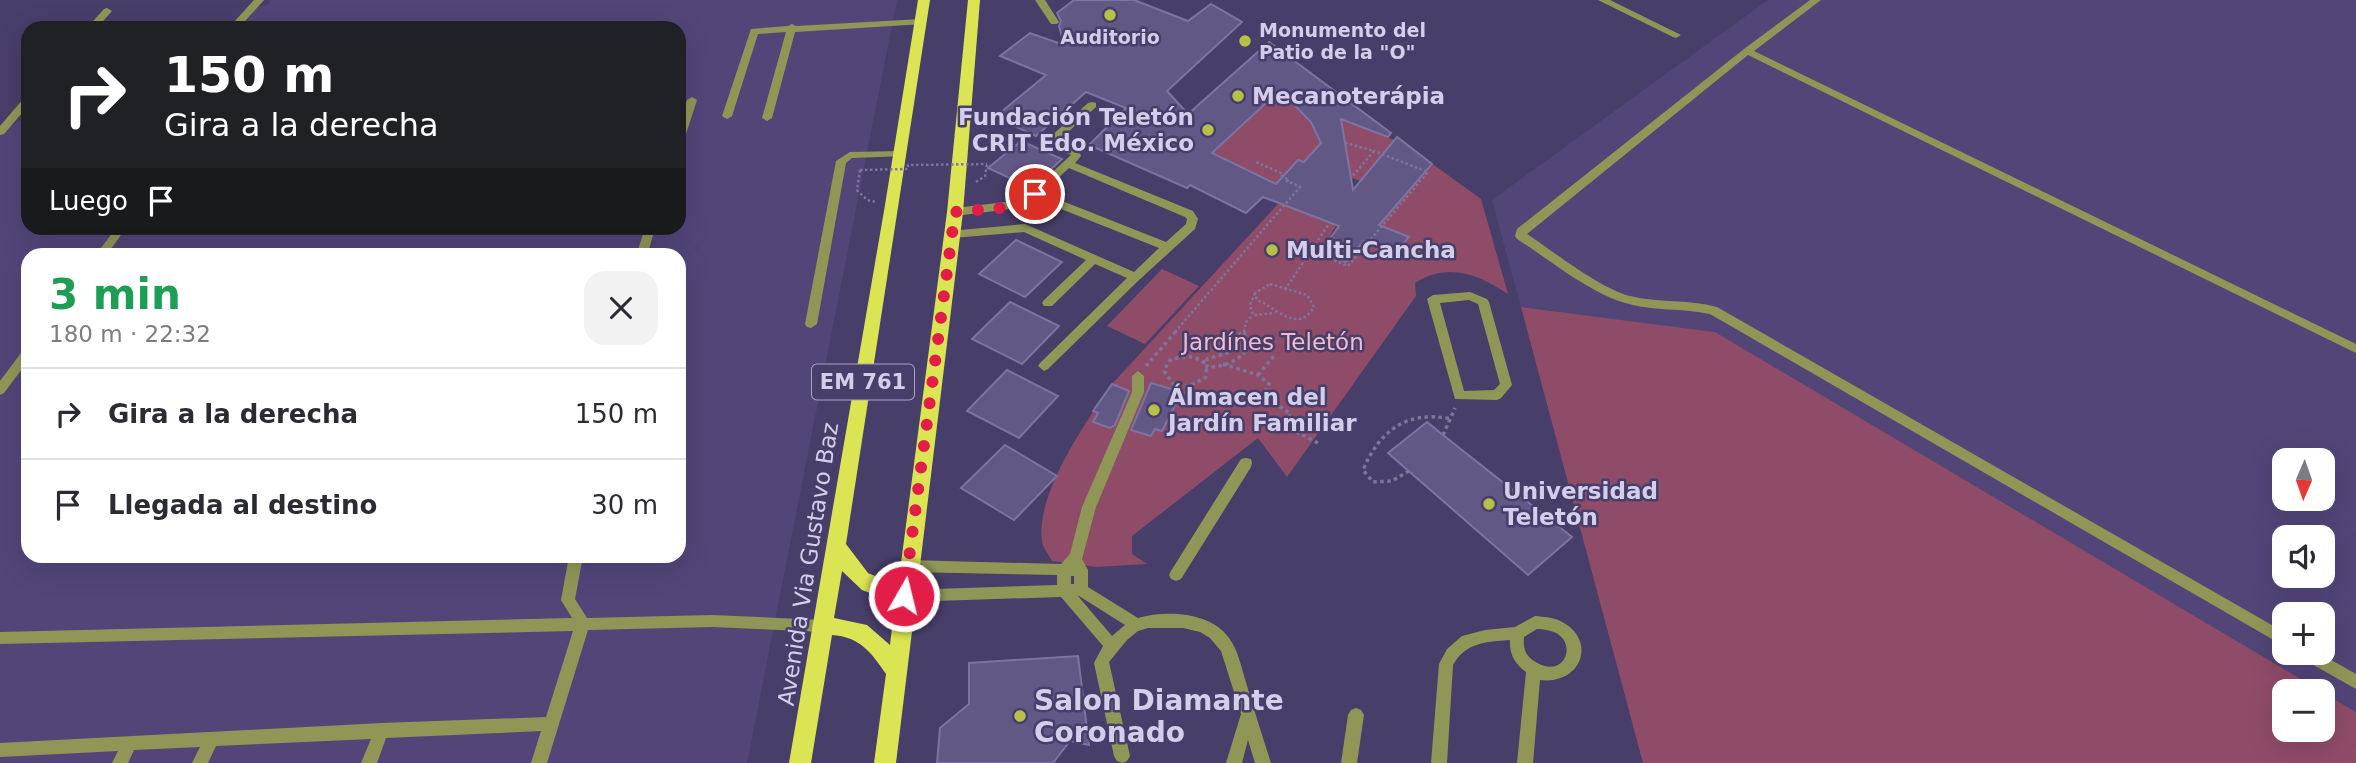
<!DOCTYPE html>
<html lang="es">
<meta charset="utf-8">
<style>
:root{--surface:#fff;--page:#f2f2f3;--text:#2b2b33;--muted:#7c7c81;--line:#e1e1e2}
body{margin:0;font-family:"DejaVu Sans",sans-serif;background:var(--page);color:var(--text);height:100vh;display:flex;flex-direction:column;font-size:26px;white-space:nowrap}
*{box-sizing:border-box;margin:0}
p{font-size:23px;color:var(--muted)}
.icon{flex:none;width:38px;height:38px;fill:none;stroke:currentColor;stroke-width:2;stroke-linecap:round;stroke-linejoin:round}
.map{position:relative;flex:1;overflow:hidden}
.sheet{position:absolute;left:21px;top:248px;width:665px;height:315px;display:flex;flex-direction:column;background:var(--surface);border-radius:21px;box-shadow:0 7px 28px #0002}
.sheet>*{flex:none}
.banner{position:absolute;left:21px;top:21px;width:665px;height:214px;border-radius:21px;box-shadow:0 7px 28px #0002;background:#202124;color:#fff;overflow:hidden}
.needle{width:46px;rotate:182deg}
.tools{position:absolute;left:2272px;top:448px;display:grid;gap:14px}
.tools a{display:grid;place-items:center;width:63px;height:63px;border-radius:14px;background:var(--surface);box-shadow:0 7px 28px #0002;font-size:35px}
.pin{position:absolute;display:grid;place-items:center;width:60px;height:60px;color:#fff;margin:-30px;border:4px solid #fff;border-radius:50%;box-shadow:0 2px 7px #0007}
.me{position:absolute;width:77px;margin:-38px;rotate:8deg;stroke-linejoin:round;filter:drop-shadow(0 0 5px #0008)}
.turn{display:flex;align-items:center;gap:24px;height:147px;padding:0 28px;font-size:32px}
.turn .icon{width:91px;height:91px;stroke-width:2.5}
.turn b{display:block;font-size:49px;line-height:60px}
.then{display:flex;align-items:center;height:66px;padding:0 28px;background:#0003;gap:14px;font-size:26px}
.round{display:grid;place-items:center;flex:none;width:74px;height:74px;border-radius:21px;background:var(--page)}
.summary{display:flex;align-items:center;justify-content:space-between;height:119px;padding:0 28px}
h1{font-size:42px;font-weight:800;line-height:52px;color:#1e9e55}
ul{padding:0;list-style:none}
li{display:flex;align-items:center;gap:21px;height:91px;padding:0 28px;border-top:2px solid var(--line)}
li div{flex:1}
li b{display:block;font-size:26px}
li em{font-style:normal}
.map>svg:first-child{display:block}
</style>
<div class="map">
<svg width="2356" height="763" viewBox="0 0 2356 763">
<rect width="100%" height="100%" fill="#483e6a"/>
<path fill="#524679" fill-rule="evenodd" d="M272 0H897L747 763H0V135L5 129 28 116V228H679V28H241L259 6H266ZM28 256H679V556H28Z
M1768 0H2356V712L1715 332 1521 307 1492 200ZM2284 460H2322V499H2284ZM2284 537H2322V576H2284ZM2284 614H2322V653H2284Z"/>
<path fill="#8f4c69" d="M1279 91 1311 122 1321 143 1304 162 1298 160 1291 207 1337 224 1320 252 1347 261 1424 173 1360 181 1349 177 1322 112 1405 144 1481 199 1508 294C1478 274 1448 262 1415 283L1416 296 1287 477 1258 438 1132 536V554L1147 564 1096 567 1052 561C1049 555 1043 548 1042 542 1035 494 1086 422 1112 384L1289 192 1213 153Z
M1162 269 1199 286 1145 344 1107 326Z
M1521 307 1715 332 2321 691H2284V730H2322V692L2356 712V763H1643Z"/>
<path fill="#625886" stroke="#7d73a3" stroke-width="2" fill-rule="evenodd" d="M1074 0H1134L1188 21 1211 4 1242 22 1167 91 1188 114 1269 42 1391 133 1388 137 1341 119 1353 190 1397 137 1432 164 1379 225 1409 237 1394 254 1364 241 1346 262 1320 252 1339 226 1263 197 1246 213 1190 185 1187 188 1089 145 1126 108 1086 92 1036 136 995 117 1046 75 1000 56 1030 33 1064 45 1059 26 1061 21 1057 13ZM1280 90 1311 122 1321 143 1304 162 1298 160 1276 184 1212 153Z
M1021 141 1062 159 1031 188 988 168Z
M1016 240 1062 262 1025 297 979 274Z
M1010 302 1059 326 1022 364 972 339Z
M1007 370 1058 396 1019 438 967 411Z
M1151 383 1182 392 1162 431 1155 429 1151 436 1131 430Z
M1112 384 1129 391 1115 425 1110 428 1093 422 1098 413 1093 411Z
M1427 422 1443 435 1572 537 1528 575 1388 453Z
M1005 445 1057 476 1014 520 961 488Z
M1078 656 1089 745 1070 741 1053 763H937L940 728 969 704V663Z"/>
<g fill="none" stroke-linecap="round" stroke-linejoin="round">
<path stroke="#7d759b" stroke-width="2.5" stroke-dasharray="2.5 2.5" stroke-linecap="butt" d="M1345 143 1374 151 1351 178
M860 170 857 190 867 200 876 202
M976 182 985 176 987 164
M1311 251 1348 266 1428 172 1374 151
M1270 284 1307 295 1314 307C1298 335 1274 306 1257 300L1255 293Z
M1285 290 1330 222
M1255 293 1250 305 1253 315 1275 313
M1175 332 1300 187 1287 181 1289 180 1282 176 1283 174 1254 161
M1244 332 1246 322 1253 315"/>
<path stroke="#7d759b" stroke-width="3.5" stroke-dasharray="3.5 3.5" stroke-linecap="butt" d="M1244 340 1249 347C1239 361 1224 367 1207 367V359L1227 353 1243 342 1245 331
M1235 347H1225L1221 343 1231 336 1244 333
M1205 363C1193 355 1182 355 1169 361L1164 371 1174 385 1189 386 1205 378 1207 367
M1223 364 1258 375 1269 384 1263 396 1291 414 1283 425 1318 443
M1146 366 1176 331
M1258 375 1275 355
M1443 435 1455 408
M1409 471 1392 481 1373 482 1363 470C1380 430 1407 410 1452 419"/>
<path fill="#909756" fill-rule="evenodd" d="M254 0H264L239 28 135 27 130 24 135 21 234 22Z
M1035 0H1045L1059 22 1057 24H1051Z
M1598 0H1610L1681 35 1676 38 1673 37Z
M1810 0H1821L1754 51 2356 344V353L1748 55 1527 234C1554 252 1601 289 1630 296 1658 303 1688 299 1717 307L2284 632V646L1710 314C1683 308 1654 311 1629 304 1592 295 1550 260 1517 239L1515 236 1517 229 1744 49Z
M107 8 112 11 97 28H87L104 9Z
M921 19 924 20V24L795 32 772 118 767 121 762 118 786 32 758 34 732 116 727 119 722 116 751 29 788 26 792 24 796 26Z
M28 97V106L4 134 0 135V126L24 98Z
M692 97 697 100 684 140 679 143V124L687 100Z
M1092 102 1096 103V107L1058 141 1079 151 1081 156 1075 163 1193 211 1198 219 1195 229 1139 280 1048 369 1044 371 1038 366 1040 363 1127 278 1095 264 1052 306H1044L1042 303 1044 300 1086 260 1024 232 953 238 949 237 947 234 949 231 1025 224 1134 272 1159 248 1036 199 1025 207 955 216 950 212 955 208 1022 200 1071 155 1050 146 1048 140 1049 138 1088 103ZM1069 168 1185 217 1187 219 1186 224 1166 242 1042 193Z
M901 151 905 152V156L852 158 846 163 817 324 811 328 807 327 805 324 836 161 850 152Z
M116 228H126L106 256H95Z
M645 228H655L647 256H636Z
M1470 292 1487 299 1489 302 1512 385 1501 398 1497 400 1455 399 1427 299 1433 295ZM1469 300 1478 304 1500 384 1494 390 1464 391 1440 303Z
M28 348V361L4 393 0 395V381L24 349Z
M1138 371 1144 376V392L1096 507 1082 559 1088 570V587L1138 618C1166 610 1211 612 1229 638 1238 650 1241 666 1245 679 1253 707 1262 735 1271 763H1255L1248 740 1242 763H1226L1241 714 1221 651 1210 638 1200 632 1183 628H1148L1138 631 1127 640 1109 662 1130 756 1127 761 1123 763 1117 761 1114 756 1094 663 1103 646 1061 597 904 602 899 600 897 596 899 592 904 590 1057 585V575L908 572 903 570 901 566 903 562 908 560 1061 564 1070 554 1082 507 1132 392V376ZM1071 576H1074V584H1071ZM1078 596H1079L1125 625 1112 636Z
M1246 458 1251 459 1252 463 1251 467 1181 579 1176 581 1171 579 1169 575 1171 571 1241 459Z
M569 556H583L575 599 587 618 712 615 823 620 828 622 830 626 828 630 823 632 712 627 588 630 547 763H531L541 731 386 738 377 763H361L371 739 216 746 208 763H192L200 747 134 750 128 763H112L118 751 0 757V743L382 723 546 717 573 631 0 644V632L572 618 561 600Z
M1535 616C1544 617 1554 617 1562 622 1597 640 1582 685 1540 680L1533 763H1517L1526 672C1515 664 1509 654 1510 640 1486 642 1466 642 1453 665L1447 763H1431L1439 664 1447 649 1462 636 1485 630 1515 627ZM1537 629C1542 629 1549 630 1554 632 1579 643 1564 681 1534 661 1525 655 1523 648 1524 637Z
M2299 653H2319L2356 674V689L2301 658Z
M1356 708 1361 710 1364 715 1357 763H1341L1348 715 1351 710Z"/>
<path fill="#dbe554" fill-rule="evenodd" d="M918 0H930L846 544 868 573 898 586 947 212 968 0H980L963 212 896 763H874L886 674C871 652 860 637 832 635L811 763H789L885 205ZM842 571 862 590 895 602 890 645 867 625 834 618Z"/>
<path stroke="#7d759b" stroke-width="2.5" stroke-dasharray="2.5 2.5" stroke-linecap="butt" d="M860 170 908 169V165L987 164"/>
</g>
<g fill="none" stroke-linecap="round" stroke-linejoin="round">
<path stroke="#e11d48" stroke-width="12" stroke-dasharray="0 21.6" d="M904 596 955 212 1020 206 1035 194"/>
</g>
<g fill="#b8c147" stroke="#483e6a" stroke-width="2.5">
<circle cx="1110" cy="15" r="7"/>
<circle cx="1245" cy="41" r="7"/>
<circle cx="1238" cy="96" r="7"/>
<circle cx="1208" cy="130" r="7"/>
<circle cx="1272" cy="250" r="7"/>
<circle cx="1154" cy="410" r="7"/>
<circle cx="1489" cy="504" r="7"/>
<circle cx="1020" cy="716" r="7"/>
</g>
<g text-anchor="middle" stroke-width="5" stroke-linejoin="round" paint-order="stroke">
<g font-size="19" font-weight="bold" fill="#d3cfea" stroke="#483e6a" text-anchor="start">
<text x="1259" y="37">Monumento del<tspan x="1259" dy="22">Patio de la "O"</tspan></text>
<text x="1110" y="44" text-anchor="middle">Auditorio</text>
</g>
<rect fill="#483e6a" stroke="#a9a4c4" stroke-width="2" x="812" y="364.5" width="102" height="35" rx="5"/>
<g font-size="21" font-weight="bold" fill="#d3cfea">
<text x="863" y="389">EM 761</text>
</g>
<g font-size="23" font-weight="bold" fill="#d3cfea" stroke="#483e6a" text-anchor="start">
<text x="1252" y="104">Mecanoterápia</text>
<text x="1194" y="125" text-anchor="end">Fundación Teletón<tspan x="1194" dy="26">CRIT Edo. México</tspan></text>
<text x="1286" y="258">Multi-Cancha</text>
<text x="1168" y="405">Álmacen del<tspan x="1168" dy="26">Jardín Familiar</tspan></text>
<text x="1503" y="499">Universidad<tspan x="1503" dy="26">Teletón</tspan></text>
</g>
<g font-size="23" fill="#f1bcd0" stroke="#483e6a">
<text x="1273" y="350">Jardínes Teletón</text>
</g>
<g font-size="23" fill="#d3cfea" stroke="#483e6a">
<text transform="translate(808 564) rotate(-81)" y="8">Avenida Via Gustavo Baz</text>
</g>
<g font-size="28" font-weight="bold" fill="#d3cfea" stroke="#483e6a" text-anchor="start">
<text x="1034" y="710">Salon Diamante<tspan x="1034" dy="32">Coronado</tspan></text>
</g>
</g>
</svg>
<div class="tools">
<a><svg class="needle" viewBox="-14 -14 28 28"><path d="M0-13l5 13h-10z" fill="#e53935"/><path d="M0 13l5-13h-10z" fill="#7c7c81"/></svg></a>
<a><svg class="icon" aria-label="sound" viewBox="0 0 24 24"><path d="M4 9h4l5-4v14l-5-4H4zM17 9q2 3 0 6"/></svg></a>
<a>+</a>
<a>−</a>
</div>
<div class="pin" style="left:1035px;top:194px;background:#d93025"><svg class="icon" aria-label="arrive" viewBox="0 0 24 24"><path d="M6 21V4h12l-3 4 3 4H6"/></svg></div>
<svg class="me" style="left:904px;top:596px" viewBox="-20 -20 40 40"><circle r="17" fill="#e11d48" stroke="#fff" stroke-width="3"/><path d="M0-11L8 9 0 5-8 9z" fill="#fff"/></svg>
<div class="banner">
<div class="turn"><svg class="icon" aria-label="right" viewBox="0 0 24 24"><path d="M7 20v-9h11M14 6l5 5-5 5"/></svg><div><b>150 m</b>Gira a la derecha</div></div>
<div class="then">Luego<svg class="icon" aria-label="arrive" viewBox="0 0 24 24"><path d="M6 21V4h12l-3 4 3 4H6"/></svg></div>
</div>
<section class="sheet">
<div class="summary"><div><h1>3 min</h1><p>180 m · 22:32</p></div><a class="round"><svg class="icon" aria-label="close" viewBox="0 0 24 24"><path d="M6 6l12 12M18 6L6 18"/></svg></a></div>
<ul>
<li><svg class="icon" aria-label="right" viewBox="0 0 24 24"><path d="M7 20v-9h11M14 6l5 5-5 5"/></svg><div><b>Gira a la derecha</b></div><em>150 m</em></li>
<li><svg class="icon" aria-label="arrive" viewBox="0 0 24 24"><path d="M6 21V4h12l-3 4 3 4H6"/></svg><div><b>Llegada al destino</b></div><em>30 m</em></li>
</ul>
</section>
</div>
